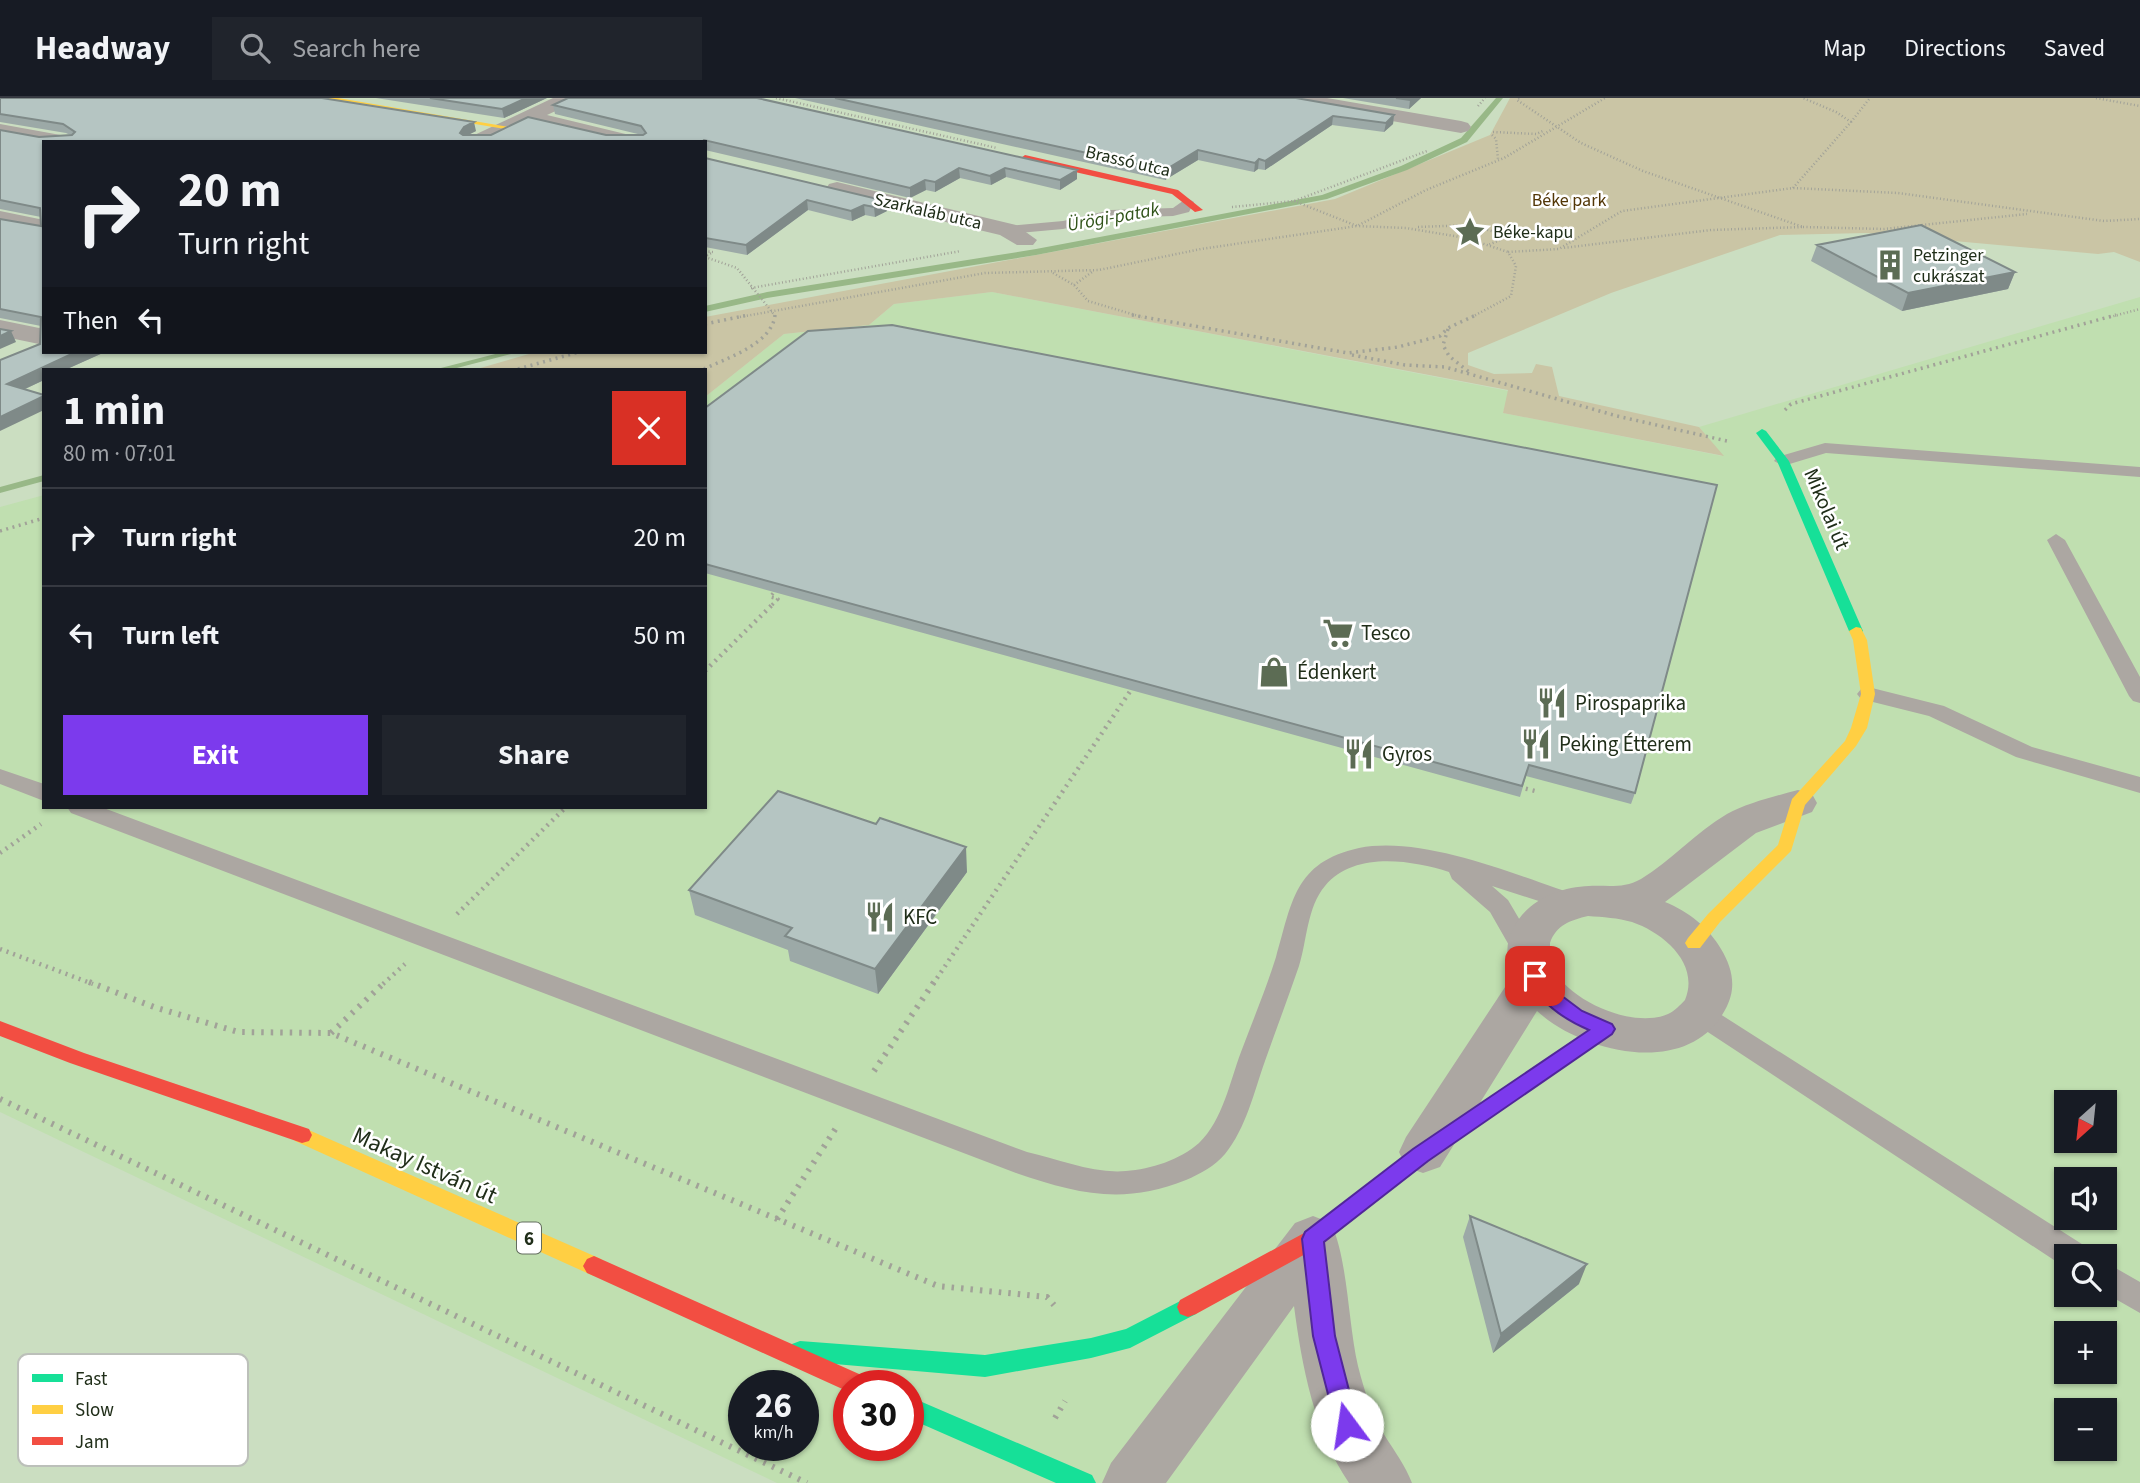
<!DOCTYPE html>
<meta charset="utf-8">
<style>
:root{--surface:#171b24;--page:#20242c;--text:#f1f3f6;--muted:#9ea1a6;--line:#363941;--accent:#7c3aed}
body{margin:0;font-family:"Source Sans 3",sans-serif;background:var(--page);color:var(--text);height:100vh;display:flex;flex-direction:column;font-size:26px;white-space:nowrap}
*{box-sizing:border-box;margin:0}
p{font-size:23px;color:var(--muted)}
.icon{flex:none;width:38px;height:38px;fill:none;stroke:currentColor;stroke-width:2;stroke-linecap:round;stroke-linejoin:round}
.map{position:relative;flex:1;overflow:hidden}
.side{position:absolute;left:42px;top:270px;width:665px;height:441px;display:flex;flex-direction:column;background:var(--surface);border-radius:0px;box-shadow:0 2px 5px #0004}
.side>*{flex:none}
.top-card{position:absolute;left:42px;top:42px;width:665px;height:214px;border-radius:0px;box-shadow:0 2px 5px #0004;background:#171b24;color:var(--text);overflow:hidden}
.needle{width:46px;rotate:207deg}
.buttons{position:absolute;left:2054px;top:992px;display:grid;gap:14px}
.buttons a{display:grid;place-items:center;width:63px;height:63px;border-radius:0px;background:var(--surface);box-shadow:0 2px 5px #0004;font-size:35px}
.speed{position:absolute;left:728px;top:1272px;display:flex;gap:14px;font-size:35px;font-weight:700;text-align:center}
.speed>*{display:grid;place-content:center;width:91px;height:91px;border-radius:50%;background:var(--surface);box-shadow:0 2px 5px #0004;line-height:1}
.speed small{font-size:18px;font-weight:400}
.speed .limit{border:10px solid #d22;background:#fff;color:#111}
.pin{position:absolute;display:grid;place-items:center;width:60px;height:60px;color:#fff;margin:-30px;border-radius:14px;box-shadow:0 4px 10px #0006}
.me{position:absolute;width:77px;margin:-38px;rotate:346deg;stroke-linejoin:round;filter:drop-shadow(0 0 5px #0008)}
.turn{display:flex;align-items:center;gap:24px;height:147px;padding:0 21px;font-size:32px}
.turn .icon{width:91px;height:91px;stroke-width:2.5}
.turn b{display:block;font-size:49px;line-height:60px}
.then{display:flex;align-items:center;height:66px;padding:0 21px;background:#0003;gap:14px;font-size:26px}
.round{display:grid;place-items:center;flex:none;width:74px;height:74px;border-radius:0px;background:var(--page)}
.summary{display:flex;align-items:center;justify-content:space-between;height:119px;padding:0 21px}
h1{font-size:42px;font-weight:700;line-height:52px}
.button{display:flex;gap:14px;margin-top:auto;padding:14px 21px}
.button a{flex:1;height:80px;border-radius:0px;background:var(--accent);color:#fff;font-size:28px;font-weight:700;line-height:80px;text-align:center}
.button a+a{background:var(--page);color:var(--text)}
ul{padding:0;list-style:none}
li{display:flex;align-items:center;gap:21px;height:98px;padding:0 21px;border-top:2px solid var(--line)}
li div{flex:1}
li b{display:block;font-size:26px}
li em{font-style:normal}
header{display:flex;align-items:center;gap:42px;box-sizing:border-box;height:98px;padding:0 35px;background:var(--surface);border-bottom:2px solid var(--line)}
header strong{font-size:33px}
nav{display:flex;gap:38px;margin-inline-start:auto;font-size:24px}
.search{width:490px;height:63px;background:var(--page);display:flex;align-items:center;gap:18px;box-sizing:border-box;padding:0 24px;border-radius:0px;color:var(--muted);font-size:26px}
.map>svg:first-child{display:block}
</style>
<header>
<strong>Headway</strong>
<div class="search"><svg class="icon" aria-label="search" viewBox="0 0 24 24"><circle cx="10" cy="10" r="6"/><path d="M15 15l6 6"/></svg>Search here</div>
<nav><a>Map</a><a>Directions</a><a>Saved</a></nav>
</header>
<div class="map">
<svg width="2140" height="1385" viewBox="0 0 2140 1385">
<rect width="100%" height="100%" fill="#cbdec1"/>
<path fill="#c0dfb0" fill-rule="evenodd" d="M992 194 1509 293 1503 315 1722 358 1699 329 2140 199V1385H777L0 1014V409L44 397V709H705V299L784 236 869 227 894 206ZM2067 1004H2105V1043H2067ZM2067 1082H2105V1120H2067ZM2067 1158H2105V1197H2067ZM2067 1236H2105V1274H2067ZM744 1288H803V1348H744ZM849 1288H908V1348H849ZM2067 1312H2105V1351H2067Z"/>
<path fill="#cac5a5" d="M1510 0H2140V164L2114 154 2098 156 1866 135 1780 137 1611 195 1468 255V267L1494 276 1532 275 1536 266 1552 269 1559 298 1699 329 1724 358 1503 315 1508 292 992 194 894 206 869 227 784 236 705 299V271H477L536 254H705V219L1335 101 1490 37Z"/>
<g fill="none" stroke-linecap="round" stroke-linejoin="round">
<path fill="#98b887" fill-rule="evenodd" d="M1496 0H1503L1467 44 1407 72 1327 101 1036 157 767 200 705 214V208L767 194 1036 151 1322 97 1401 68 1461 40Z
M503 254H519L453 271H437Z
M44 377V383L0 395V389Z"/>
<path stroke="#a1a298" stroke-width="2.5" stroke-dasharray="1 2.5" stroke-linecap="butt" d="M776 0 997 50
M1519 0 1517 2 1581 45 1643 73 1803 129 1711 132 1563 150
M2096 0 2140 8
M1478 8 1485 0
M1851 24 1870 0
M1493 34 1536 36 1543 33
M1492 37 1496 41 1498 61
M1793 90 1851 24 1836 14 1803 0
M1294 103 1357 128 1406 130 1466 140 1508 154
M1232 109 1294 103 1427 53
M1418 129 1471 127 1495 134 1500 142 1488 147
M1803 129 1884 131 2027 116
M705 153 713 154 706 158
M705 159 737 170 776 219
M1053 175 1074 187 1088 203 1142 219
M1074 187 1092 174
M751 190 961 153
M740 219 985 175 1099 172 1201 151 1357 128 1426 92 1504 60 1605 0
M1472 219 1511 198 1516 168 1508 154 1559 151 1622 113 1793 90 1898 95 2104 123 2140 121
M2110 219 2140 211"/>
<path stroke="#a1a298" stroke-width="3.5" stroke-dasharray="2 4.5" stroke-linecap="butt" d="M1132 217 1348 255 1398 249 1440 238 1448 230 1476 217
M705 226 748 217
M1448 231 1443 247 1449 258 1469 274
M1352 257 1405 267 1445 269 1617 318 1727 343
M518 271 579 254
M704 271C727 260 772 246 775 217
M1785 312 1791 306 2116 217
M0 433 44 420
M772 507 778 501 770 499 776 492"/>
<path stroke="#a1a298" stroke-width="4.5" stroke-dasharray="2 5" stroke-linecap="butt" d="M705 573 774 505
M1519 689 1535 693
M0 755 41 726
M457 816 566 709
M0 851 93 886
M383 886 405 866
M933 886 1133 589"/>
<path stroke="#a1a298" stroke-width="6" stroke-dasharray="2.5 7" stroke-linecap="butt" d="M89 884 154 909 238 934 331 935 938 1188 1047 1199 1054 1207
M331 935 385 884
M874 973 934 884
M0 1001 807 1385
M777 1121 836 1030
M1055 1320 1065 1303"/>
<path fill="#aca7a2" fill-rule="evenodd" d="M1187 100 1194 104 1189 114 1173 118 1111 120 1063 131 1008 136 1001 132 1008 128 1063 123 1111 112 1173 110Z
M1825 345 2140 369V379L1826 355 1783 368 1774 363 1777 359Z
M2056 436 2065 442 2140 579V605L2133 603 2129 598 2047 442Z
M1868 589 1944 608 2032 649 2140 679V695L2016 659 1929 618 1861 601 1857 596 1861 591Z
M0 671 44 686V703L0 686Z
M67 709H101L1027 1054C1059 1061 1093 1076 1126 1073 1151 1071 1180 1062 1199 1045 1223 1022 1230 983 1241 954 1253 922 1266 891 1276 859 1292 805 1294 764 1359 750 1425 737 1520 779 1585 800L1588 806 1585 812 1576 815 1492 788 1508 802 1540 856 1536 863 1527 866 1518 863 1490 814 1452 781 1449 774C1411 762 1354 753 1325 788 1307 809 1307 843 1299 868 1288 900 1276 932 1265 963 1254 994 1246 1030 1225 1056 1215 1068 1200 1076 1186 1082 1124 1107 1077 1096 1016 1075L71 715Z
M1700 906 1709 909 2085 1148 2089 1158H2067V1169L2063 1168 1691 923 1687 916 1691 909Z
M2105 1164 2140 1184V1215L2105 1195Z"/>
<path fill="#aca7a2" fill-rule="evenodd" d="M553 0H578L575 4 547 17 642 40 645 44H608L530 25 492 44H465L468 40Z
M1284 0H1327L1461 23 1468 25 1471 29 1468 33 1461 35 1294 6Z
M0 26 66 38 76 44H44V46L0 38Z
M837 84 1016 127 1037 142 1033 147H1017L1000 137 829 96 826 91 829 86Z
M0 113 44 122V136L0 127Z
M0 222 44 231V247L0 238Z
M1798 692 1812 696 1817 705 1812 714 1756 735 1665 804C1688 813 1709 830 1721 851 1733 871 1737 891 1725 912 1689 980 1584 956 1537 913L1440 1069 1423 1075 1406 1069 1399 1054 1406 1039 1513 877C1506 861 1505 846 1513 831 1526 803 1559 789 1589 788 1608 787 1623 791 1641 781 1671 763 1696 734 1727 716 1747 705 1776 698 1798 692ZM1588 818C1603 819 1618 820 1632 824 1664 835 1700 866 1685 902 1680 907 1675 913 1668 916 1634 931 1571 904 1554 872 1550 863 1550 855 1550 845 1556 827 1571 822 1588 818Z
M1313 1118 1331 1125C1348 1162 1348 1225 1358 1268 1364 1292 1372 1317 1385 1338 1395 1354 1405 1367 1412 1385H1349C1314 1333 1302 1269 1294 1208L1166 1385H1102L1111 1365 1295 1125Z"/>
<path fill="#16e098" fill-rule="evenodd" d="M1762 331 1766 333 1789 363 1863 533 1861 536 1856 537 1849 533 1777 363 1756 335Z
M1188 1199 1196 1202 1199 1209 1196 1216 1130 1250 1091 1260 985 1279 800 1263 792 1260 789 1253 792 1246 800 1243 985 1257 1091 1240 1126 1231Z
M908 1298 1092 1377 1096 1385H1056L908 1320Z"/>
<path fill="#ffcf43" fill-rule="evenodd" d="M319 0H338L509 29 505 31Z
M1856 529 1861 530 1867 542 1875 596 1867 630 1856 648 1805 707 1791 753 1720 824 1700 850H1688L1685 845 1688 840 1708 816 1778 747 1792 701 1845 643 1851 630 1861 596 1853 542 1849 533Z
M302 1029 601 1161 605 1168 601 1175 594 1178 587 1175 295 1043 292 1037 295 1031Z"/>
<path fill="#f24e42" fill-rule="evenodd" d="M1025 57 1178 92 1203 112 1195 114 1172 96 1022 62 1021 60Z
M0 923 84 955 309 1031 312 1037 309 1043 302 1045 70 965 0 938Z
M1605 924 1612 926 1614 931 1612 936 1427 1063 1320 1148 1196 1216 1188 1219 1180 1216 1177 1209 1180 1202 1306 1134 1413 1051Z
M594 1158 868 1280 871 1288H849V1294L587 1175 583 1168 587 1161Z"/>
</g>
<path fill="#9ca9a7" d="M0 0 476 33 468 37H642L555 16 553 7 568 0 1077 81 1060 92 1006 79 991 87 960 80 935 94 926 92 910 100 705 52V44H44V254H105L67 271H44V282L25 291 40 246 41 228 0 220V121L41 128V119L0 111V32L39 39 70 37 66 35 0 24Z
M376 0H547L504 20Z
M795 0H1296L1394 17 1393 26 1384 34 1332 27 1265 72 1258 71 1254 74 1198 62 1165 82Z
M1343 0H1421L1409 11Z
M705 60 887 113 875 119 865 117 852 123 808 112 747 157 705 149Z
M1817 147 2015 174 2008 191 1902 213 1811 163Z
M705 310 1635 695 1631 706 1526 678 1520 699 705 475Z
M967 774 878 896 790 863 788 852 695 817 689 792Z
M1470 1118 1579 1186 1493 1255 1463 1139Z"/>
<path fill="#7f8a88" d="M526 0H547L504 20 502 11Z
M1413 0H1421L1409 11 1410 2Z
M1394 17 1393 26 1384 34 1386 25Z
M1333 18 1332 27 1265 72V63Z
M474 24 476 33 466 38 463 44 460 35 464 29Z
M1198 52V62L1165 82V72Z
M1259 61 1258 71 1254 74 1255 65Z
M959 70 960 80 935 94V84Z
M1005 70 1006 79 991 87 990 78Z
M1077 72V81L1060 92V82Z
M925 82 926 92 910 100V90Z
M807 102 808 112 747 157 746 147Z
M886 103 887 113 875 119 874 109Z
M864 107 865 117 852 123 851 113Z
M2015 174 2008 191 1902 213 1908 195Z
M11 233 16 244 0 251V238Z
M76 254H105L67 271H44V282L12 297 7 286Z
M44 298V312L0 333V319Z
M966 749 967 774 878 896 875 871Z
M1587 1166 1579 1186 1493 1255 1501 1236Z"/>
<path fill="#b5c5c2" stroke="#7f8a88" stroke-width="2" d="M0 0H322L474 24 464 29 460 35 463 37H491L528 19 606 37H643L646 35 641 28 553 7 568 0H757L1077 72 1060 82 1005 70 990 78 959 70 935 84 925 82 910 90 704 42 702 44H44V254H76L7 286 44 297V298L0 319V262L40 246 41 219 0 211V121L41 128 40 110 0 102V32L39 39 72 37 75 34 63 26 0 16Z
M430 0H526L502 11Z
M835 0H1296L1394 17 1386 25 1333 18 1265 63 1259 61 1255 65 1198 52 1165 72Z
M1396 0H1413L1410 2Z
M705 60 886 103 874 109 864 107 851 113 807 102 746 147 705 140Z
M1921 127 2015 174 1908 195 1817 147Z
M892 227 1717 387 1635 695 1529 667 1522 688 705 466V310L808 233Z
M0 231 11 233 0 238Z
M778 693 876 726 880 720 966 749 875 871 785 838 792 830 689 792Z
M1470 1118 1587 1166 1501 1236Z"/>
<path fill="#7c3aed" stroke="#51269a" stroke-width="2" d="M1535 872 1541 874 1558 895 1582 913 1612 926 1615 931 1612 936 1428 1063 1324 1144 1335 1238 1358 1327 1355 1335 1347 1338 1338 1335 1313 1238 1302 1141 1305 1134 1413 1051 1589 932C1563 921 1540 905 1526 878L1528 874Z"/>
<defs>
<g id="sight-bare" transform="scale(2.415)"><path d="M0-6L1.8-2.2L6-1.7L2.9 1.2L3.7 5.4L0 3.3L-3.7 5.4L-2.9 1.2L-6-1.7L-1.8-2.2Z" fill="#5c6c54" stroke="#fff" stroke-width="2.5" paint-order="stroke"/></g>
<g id="building-bare" transform="scale(2.415)"><path d="M-4-6H4V6H1V3H-1V6H-4ZM-2.5-4.3h1.7v1.8h-1.7ZM.8-4.3h1.7v1.8H.8ZM-2.5-1h1.7V.8h-1.7ZM.8-1h1.7V.8H.8Z" fill="#5c6c54" stroke="#fff" stroke-width="2.5" paint-order="stroke"/></g>
<g id="supermarket-bare" transform="scale(2.415)"><path d="M-6-5.5h2.5l.6 2H6L4.5 2H-2.5L-4.4-4H-6ZM-1.5 3.2a1.3 1.3 0 1 0 .1 0ZM3 3.2a1.3 1.3 0 1 0 .1 0Z" fill="#5c6c54" stroke="#fff" stroke-width="2.5" paint-order="stroke"/></g>
<g id="shop-bare" transform="scale(2.415)"><path d="M-5-2.5h2.3a2.7 3.5 0 0 1 5.4 0H5L5.5 6h-11ZM-1.5-2.5h3a1.5 2.3 0 0 0-3 0Z" fill="#5c6c54" stroke="#fff" stroke-width="2.5" paint-order="stroke"/></g>
<g id="restaurant-bare" transform="scale(2.415)"><path d="M-5-6h1v4h1v-4h1v4h1v-4h1v5L-1.5 .5V6h-2V.5L-5-1ZM5-6V6H3V1.5H1.5Q1.5-4 5-6Z" fill="#5c6c54" stroke="#fff" stroke-width="2.5" paint-order="stroke"/></g>
</defs>
<g fill-rule="evenodd">
<use href="#sight-bare" x="1470" y="134"/>
<use href="#building-bare" x="1890" y="167"/>
<use href="#supermarket-bare" x="1338" y="535"/>
<use href="#shop-bare" x="1274" y="574"/>
<use href="#restaurant-bare" x="1552" y="605"/>
<use href="#restaurant-bare" x="1536" y="646"/>
<use href="#restaurant-bare" x="1359" y="656"/>
<use href="#restaurant-bare" x="880" y="819"/>
</g>
<g text-anchor="middle" stroke-width="5" stroke-linejoin="round" paint-order="stroke">
<g font-size="18" fill="#202e19" stroke="#fff">
<text transform="translate(1128 63) rotate(13)" y="6">Brassó utca</text>
<text transform="translate(928 113) rotate(13)" y="6">Szarkaláb utca</text>
</g>
<g font-size="18" fill="#523606" stroke="#fff">
<text x="1569" y="108">Béke park</text>
</g>
<g font-size="18" fill="#202e19" stroke="#fff" text-anchor="start">
<text x="1493" y="140">Béke-kapu</text>
<text x="1913" y="163">Petzinger<tspan x="1913" dy="21">cukrászat</tspan></text>
</g>
<g font-size="19" font-style="italic" fill="#2f5218" stroke="#fff">
<text transform="translate(1113 118) rotate(-10)" y="7">Ürögi-patak</text>
</g>
<rect fill="#fff" stroke="#636d5e" stroke-width="2" x="517" y="1124.5" width="24" height="31" rx="5"/>
<g font-size="19" font-weight="bold" fill="#202e19">
<text x="529" y="1147">6</text>
</g>
<g font-size="21" fill="#202e19" stroke="#fff">
<text transform="translate(1827 411) rotate(67)" y="7">Mikolai út</text>
</g>
<g font-size="21" fill="#202e19" stroke="#fff" text-anchor="start">
<text x="1361" y="542">Tesco</text>
<text x="1297" y="581">Édenkert</text>
<text x="1575" y="612">Pirospaprika</text>
<text x="1559" y="653">Peking Étterem</text>
<text x="1382" y="663">Gyros</text>
<text x="903" y="826">KFC</text>
</g>
<g font-size="24" fill="#202e19" stroke="#fff">
<text transform="translate(425 1067) rotate(24)" y="8">Makay István út</text>
</g>
</g>
<rect x="18" y="1256" width="230" height="112" rx="10" fill="#fff" stroke="#bcc0ba" stroke-width="2"/>
<rect x="32" y="1276" width="31" height="8" fill="#16e098"/>
<rect x="32" y="1307" width="31" height="9" fill="#ffcf43"/>
<rect x="32" y="1339" width="31" height="8" fill="#f24e42"/>
<g font-size="19" fill="#202e19">
<text x="75" y="1287">Fast</text>
<text x="75" y="1318">Slow</text>
<text x="75" y="1350">Jam</text>
</g>
</svg>
<div class="buttons">
<a><svg class="needle" viewBox="-14 -14 28 28"><path d="M0-13l5 13h-10z" fill="#e53935"/><path d="M0 13l5-13h-10z" fill="#9ea1a6"/></svg></a>
<a><svg class="icon" aria-label="sound" viewBox="0 0 24 24"><path d="M4 9h4l5-4v14l-5-4H4zM17 9q2 3 0 6"/></svg></a>
<a><svg class="icon" aria-label="search" viewBox="0 0 24 24"><circle cx="10" cy="10" r="6"/><path d="M15 15l6 6"/></svg></a>
<a>+</a>
<a>−</a>
</div>
<div class="speed"><div>26<small>km/h</small></div><div class="limit">30</div></div>
<div class="pin" style="left:1535px;top:878px;background:#d93025"><svg class="icon" aria-label="arrive" viewBox="0 0 24 24"><path d="M6 21V4h12l-3 4 3 4H6"/></svg></div>
<svg class="me" style="left:1347px;top:1327px" viewBox="-20 -20 40 40"><circle r="19" fill="#fff"/><path d="M0-13L10 11 0 6-10 11z" fill="#7c3aed"/></svg>
<div class="top-card">
<div class="turn"><svg class="icon" aria-label="right" viewBox="0 0 24 24"><path d="M7 20v-9h11M14 6l5 5-5 5"/></svg><div><b>20 m</b>Turn right</div></div>
<div class="then">Then<svg class="icon" aria-label="left" viewBox="0 0 24 24"><path d="M17 20v-9H6M10 6l-5 5 5 5"/></svg></div>
</div>
<section class="side">
<div class="summary"><div><h1>1 min</h1><p>80 m · 07:01</p></div><a class="round" style="background:#d93025;color:#fff"><svg class="icon" aria-label="close" viewBox="0 0 24 24"><path d="M6 6l12 12M18 6L6 18"/></svg></a></div>
<ul>
<li><svg class="icon" aria-label="right" viewBox="0 0 24 24"><path d="M7 20v-9h11M14 6l5 5-5 5"/></svg><div><b>Turn right</b></div><em>20 m</em></li>
<li><svg class="icon" aria-label="left" viewBox="0 0 24 24"><path d="M17 20v-9H6M10 6l-5 5 5 5"/></svg><div><b>Turn left</b></div><em>50 m</em></li>
</ul>
<div class="button"><a>Exit</a><a>Share</a></div>
</section>
</div>
